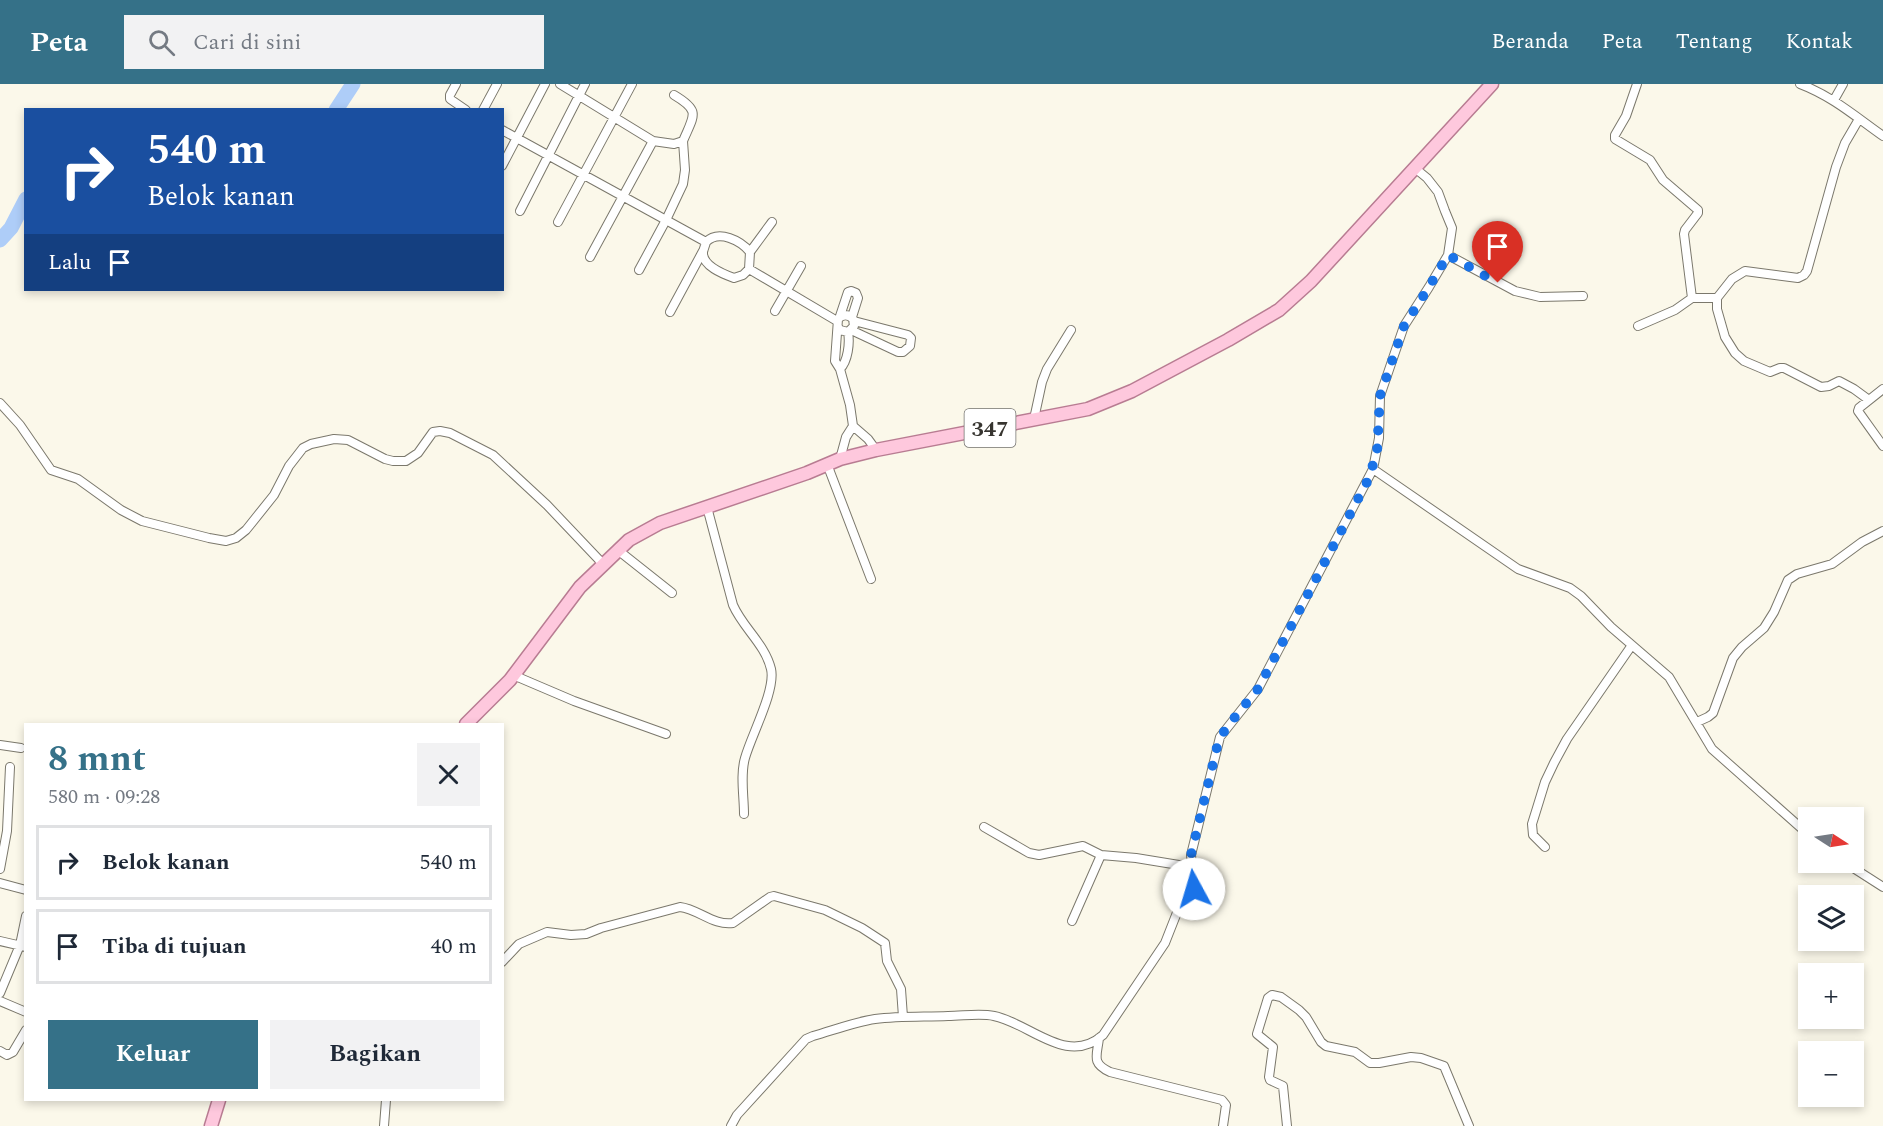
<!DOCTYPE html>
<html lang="id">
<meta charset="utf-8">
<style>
:root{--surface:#fff;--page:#f2f2f3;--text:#1f2937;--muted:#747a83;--line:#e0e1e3;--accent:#357188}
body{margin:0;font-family:Spectral,serif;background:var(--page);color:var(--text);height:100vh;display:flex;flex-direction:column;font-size:22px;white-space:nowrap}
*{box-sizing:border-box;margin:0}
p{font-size:20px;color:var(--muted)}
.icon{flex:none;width:33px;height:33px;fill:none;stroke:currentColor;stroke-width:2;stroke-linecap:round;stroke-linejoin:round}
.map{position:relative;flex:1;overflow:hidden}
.sheet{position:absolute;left:24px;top:639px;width:480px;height:378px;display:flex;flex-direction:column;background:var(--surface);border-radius:0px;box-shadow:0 3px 9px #0003}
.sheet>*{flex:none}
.hud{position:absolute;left:24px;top:24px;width:480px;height:183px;border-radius:0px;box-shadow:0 3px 9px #0003;background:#1a4fa0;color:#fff;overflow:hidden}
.needle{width:39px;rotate:102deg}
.buttons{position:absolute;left:1798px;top:723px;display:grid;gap:12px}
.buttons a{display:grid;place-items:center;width:66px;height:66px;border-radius:0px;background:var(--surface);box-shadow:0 3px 9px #0003;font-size:30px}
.pin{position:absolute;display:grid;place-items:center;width:51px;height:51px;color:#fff;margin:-62px -26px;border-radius:50% 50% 50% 0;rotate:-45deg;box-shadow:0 0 6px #0007}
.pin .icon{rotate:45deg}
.me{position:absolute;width:66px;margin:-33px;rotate:354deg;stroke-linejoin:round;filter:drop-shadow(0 0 4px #0008)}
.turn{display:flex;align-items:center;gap:21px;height:126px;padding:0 24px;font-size:27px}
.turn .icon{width:78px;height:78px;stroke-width:2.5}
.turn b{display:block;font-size:42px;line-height:51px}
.then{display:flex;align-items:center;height:57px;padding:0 24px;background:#0003;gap:12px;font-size:22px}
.round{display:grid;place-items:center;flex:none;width:63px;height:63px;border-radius:0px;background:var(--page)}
.head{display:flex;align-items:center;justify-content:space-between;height:102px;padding:0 24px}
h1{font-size:36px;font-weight:700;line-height:45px;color:var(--accent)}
.primary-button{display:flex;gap:12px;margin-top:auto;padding:12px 24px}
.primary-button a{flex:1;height:69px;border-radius:0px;background:var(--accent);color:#fff;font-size:24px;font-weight:700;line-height:69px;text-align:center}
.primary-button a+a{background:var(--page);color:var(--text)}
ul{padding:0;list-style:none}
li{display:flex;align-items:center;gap:18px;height:75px;margin:0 12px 9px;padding:0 12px;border:3px solid var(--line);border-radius:0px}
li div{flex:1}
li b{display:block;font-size:22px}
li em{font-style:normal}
header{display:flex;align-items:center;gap:36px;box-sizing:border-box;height:84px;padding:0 30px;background:var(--accent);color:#fff}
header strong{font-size:28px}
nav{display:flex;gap:33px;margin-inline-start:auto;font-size:21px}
.search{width:420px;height:54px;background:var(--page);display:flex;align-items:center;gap:15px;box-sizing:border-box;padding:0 21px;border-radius:0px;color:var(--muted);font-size:22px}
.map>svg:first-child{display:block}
</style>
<header>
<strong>Peta</strong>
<div class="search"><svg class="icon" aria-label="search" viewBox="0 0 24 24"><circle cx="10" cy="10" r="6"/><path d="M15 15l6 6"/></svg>Cari di sini</div>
<nav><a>Beranda</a><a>Peta</a><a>Tentang</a><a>Kontak</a></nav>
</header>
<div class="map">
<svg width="1883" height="1042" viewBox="0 0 1883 1042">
<rect width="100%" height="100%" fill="#fbf8ea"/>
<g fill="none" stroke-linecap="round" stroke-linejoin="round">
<path stroke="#aecdf8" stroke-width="15" d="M336 26 353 0
M0 156 11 144 26 115"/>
<g stroke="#7b786c" stroke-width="10">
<path id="street" d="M456 0 450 11V15L466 26
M560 0 653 57 590 173
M1637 0 1626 32 1615 51V55L1650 76 1663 96 1698 126V129L1685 146 1684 150 1692 214 1675 226 1638 242
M1800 0C1832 12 1856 33 1883 52
M1834 16 1843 0
M483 26 497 0
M1859 35 1845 59 1836 83 1807 187 1804 191 1798 194 1745 187 1732 195 1717 214V225L1725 253 1735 269 1744 277 1770 288 1780 284H1784L1821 303 1829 302 1839 297 1854 305 1869 316
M502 46 706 158C706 159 703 167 703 168 702 182 723 190 734 194L743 191 749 185 837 237
M653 57 674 60 683 57C694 31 701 27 674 11
M502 82 545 0
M520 127 585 0
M558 138 632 0
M706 158C719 145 741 157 750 168L749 185
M750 168 772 138
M1448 171 1515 207 1540 213 1583 212
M639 186 666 136 683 100 685 86 683 57
M1692 214H1717
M775 227 801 182
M670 228 703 167
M840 232 848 208 851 207 856 209 858 214 852 233
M838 243 840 246 848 248 854 242 853 235C848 230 843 230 838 235L835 277 840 285 850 321 853 342 846 353 840 375
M851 246 898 268H903L910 262 911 254 908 251 854 237
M840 285C848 277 850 259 848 248
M1883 305 1859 324 1858 327 1883 362
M0 319 20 341 51 386 78 395 121 426 142 437 209 454 226 457 236 454 246 446 274 411 289 382 303 364 311 360 334 355 348 356 385 375 393 377H406L418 369 433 348 440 347 450 349 493 371 547 421 603 480
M1034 335 1042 298 1047 285 1071 246
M853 342 868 355 876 366
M827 380 871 495
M1373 385 1518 485 1570 504 1581 512 1611 543 1669 593 1712 665 1809 751
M707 423 733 521C743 544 765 560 771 585 776 606 751 652 745 674 740 691 744 712 744 730
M619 467 672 509
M513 591 574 617 666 650
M1697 638 1708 633 1713 629 1733 574 1742 563 1764 544 1774 528 1788 496 1797 490 1832 480 1862 458 1883 447
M0 661 21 664
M984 743 1029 769 1039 771 1083 762 1101 771 1136 774 1191 783
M1545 763 1533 751 1532 740 1537 724 1545 698 1554 679 1567 655 1632 561
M1844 778 1883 803
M0 785 7 747 10 683
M0 799 26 806
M1072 837 1101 771
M0 857 26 863
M502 878 519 860 547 848 571 851 586 850 601 844 680 823C698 825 714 842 733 839L770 813 774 812 825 826 862 844 885 859 887 877 901 905 903 933
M0 909 20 861 26 832
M0 917 26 928
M1099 954C1097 972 1091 979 1110 988L1222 1016 1226 1021 1223 1042
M0 967 7 971 13 968 26 946
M384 1042 386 1016
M731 1042 737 1031 806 955 813 952C834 946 855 938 875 935 900 932 924 933 948 932 963 932 980 929 994 932 1030 939 1067 983 1103 951L1165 859 1178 826 1194 805 1191 771 1220 653 1258 605 1373 385 1379 354 1380 312 1404 242 1429 203 1448 171 1452 144 1445 127 1438 108 1427 94 1416 85
M1287 1042 1283 1002 1270 996 1269 993 1273 963 1257 950 1268 914 1272 911 1281 913 1299 926 1306 933 1321 958 1326 962 1355 968 1370 979H1379L1411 973 1421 974 1444 982 1469 1042"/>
</g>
<g stroke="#b87c92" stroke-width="15">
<path id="primary" d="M466 640 510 596 580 503 629 456 660 439 807 389 840 375 876 366 1088 325 1132 307 1228 256 1279 226 1311 197 1492 0
M211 1042 219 1016"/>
</g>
<use href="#street" stroke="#fff" stroke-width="8"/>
<use href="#primary" stroke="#fec8dd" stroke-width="12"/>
</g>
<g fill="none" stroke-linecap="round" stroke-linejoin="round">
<path stroke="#1a73e8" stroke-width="10" stroke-dasharray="0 18" d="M1194 805 1191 771 1218 659 1226 644 1258 605 1367 398 1377 369 1380 312 1404 242 1429 203 1448 171 1498 199"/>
</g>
<g text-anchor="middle" stroke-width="6" stroke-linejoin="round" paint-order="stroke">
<rect fill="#fff" stroke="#73726e" stroke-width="1.5" x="964.5" y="325" width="51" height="38" rx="4.5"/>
<g font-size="22" font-weight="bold" fill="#373530">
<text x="990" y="352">347</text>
</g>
</g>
</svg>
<div class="buttons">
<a><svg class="needle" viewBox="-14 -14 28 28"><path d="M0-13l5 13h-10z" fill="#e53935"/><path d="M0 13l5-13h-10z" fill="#747a83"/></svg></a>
<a><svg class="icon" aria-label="layers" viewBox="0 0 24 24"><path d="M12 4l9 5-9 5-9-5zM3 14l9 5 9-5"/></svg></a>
<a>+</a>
<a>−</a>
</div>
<div class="pin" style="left:1498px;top:199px;background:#d93025"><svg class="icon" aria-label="arrive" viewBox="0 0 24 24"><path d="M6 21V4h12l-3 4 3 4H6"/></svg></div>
<svg class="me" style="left:1194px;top:805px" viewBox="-20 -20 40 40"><circle r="19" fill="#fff"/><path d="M0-13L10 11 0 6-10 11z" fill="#1a73e8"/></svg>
<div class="hud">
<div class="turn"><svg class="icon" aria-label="right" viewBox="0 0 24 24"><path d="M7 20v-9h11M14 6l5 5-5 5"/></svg><div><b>540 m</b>Belok kanan</div></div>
<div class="then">Lalu<svg class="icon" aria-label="arrive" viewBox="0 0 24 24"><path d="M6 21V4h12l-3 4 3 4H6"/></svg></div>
</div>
<section class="sheet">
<div class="head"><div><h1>8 mnt</h1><p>580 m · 09:28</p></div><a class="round"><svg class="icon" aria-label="close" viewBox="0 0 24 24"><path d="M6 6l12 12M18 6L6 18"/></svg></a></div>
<ul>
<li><svg class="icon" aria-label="right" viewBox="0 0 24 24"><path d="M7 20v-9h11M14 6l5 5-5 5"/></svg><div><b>Belok kanan</b></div><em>540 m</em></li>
<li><svg class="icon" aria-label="arrive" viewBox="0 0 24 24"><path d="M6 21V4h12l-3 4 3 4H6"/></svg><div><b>Tiba di tujuan</b></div><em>40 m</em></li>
</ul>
<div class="primary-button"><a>Keluar</a><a>Bagikan</a></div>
</section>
</div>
